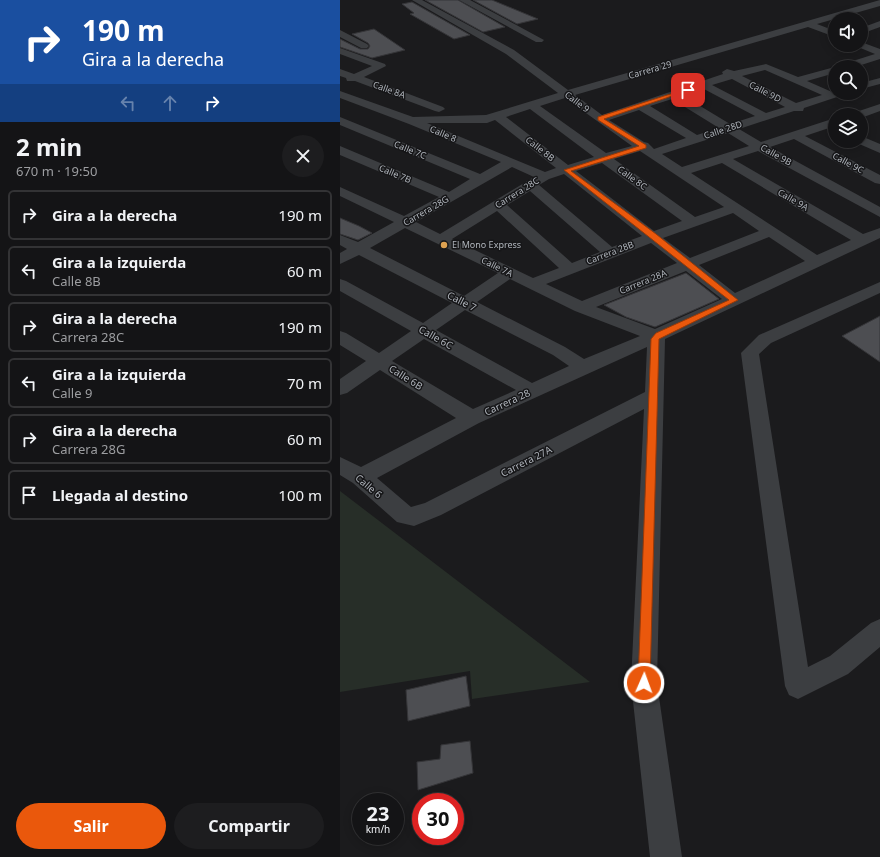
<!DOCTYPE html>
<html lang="es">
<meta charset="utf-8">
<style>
:root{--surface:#141416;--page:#1d1d1f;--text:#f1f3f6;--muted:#9d9ea1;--line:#333335;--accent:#ea580c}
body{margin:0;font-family:"Noto Sans",sans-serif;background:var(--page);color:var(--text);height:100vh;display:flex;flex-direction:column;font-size:15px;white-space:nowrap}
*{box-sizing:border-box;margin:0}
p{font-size:13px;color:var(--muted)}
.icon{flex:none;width:22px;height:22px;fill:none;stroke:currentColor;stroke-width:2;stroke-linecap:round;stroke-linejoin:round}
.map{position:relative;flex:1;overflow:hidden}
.sheet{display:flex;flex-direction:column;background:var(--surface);width:340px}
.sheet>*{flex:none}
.top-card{background:#1a4fa0;color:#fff;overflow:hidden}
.fabs{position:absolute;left:488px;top:12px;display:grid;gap:8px}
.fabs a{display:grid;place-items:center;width:40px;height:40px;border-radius:50%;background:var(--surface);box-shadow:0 2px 10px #0003,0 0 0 1px var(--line);font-size:20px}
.speed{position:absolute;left:12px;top:793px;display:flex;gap:8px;font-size:20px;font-weight:700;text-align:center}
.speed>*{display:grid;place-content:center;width:52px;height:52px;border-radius:50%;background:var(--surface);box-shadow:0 2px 10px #0003,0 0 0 1px var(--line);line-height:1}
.speed small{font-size:10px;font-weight:400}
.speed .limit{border:6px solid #d22;background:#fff;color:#111}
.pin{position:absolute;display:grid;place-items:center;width:34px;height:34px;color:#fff;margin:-17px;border-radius:8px;box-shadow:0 2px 6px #0006}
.me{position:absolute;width:44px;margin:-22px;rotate:2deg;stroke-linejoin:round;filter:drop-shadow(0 0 3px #0008)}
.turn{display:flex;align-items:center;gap:14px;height:84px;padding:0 16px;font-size:18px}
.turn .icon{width:52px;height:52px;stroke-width:2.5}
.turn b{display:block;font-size:28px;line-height:34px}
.lanes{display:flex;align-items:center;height:38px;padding:0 16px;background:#0003;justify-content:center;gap:20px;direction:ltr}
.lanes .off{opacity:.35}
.round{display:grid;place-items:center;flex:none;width:42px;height:42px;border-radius:21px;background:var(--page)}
.head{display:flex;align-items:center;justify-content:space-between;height:68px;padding:0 16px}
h1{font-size:24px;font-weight:700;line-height:30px}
.action{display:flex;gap:8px;margin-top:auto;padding:8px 16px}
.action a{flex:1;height:46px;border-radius:24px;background:var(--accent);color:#fff;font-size:16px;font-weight:700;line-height:46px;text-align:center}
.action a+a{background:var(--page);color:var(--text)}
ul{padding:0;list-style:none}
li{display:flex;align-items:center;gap:12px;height:50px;margin:0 8px 6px;padding:0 8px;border:2px solid var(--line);border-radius:6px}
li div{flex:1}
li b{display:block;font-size:15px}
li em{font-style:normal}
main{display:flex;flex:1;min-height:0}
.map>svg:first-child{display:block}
</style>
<main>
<section class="sheet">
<div class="top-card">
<div class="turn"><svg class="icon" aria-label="right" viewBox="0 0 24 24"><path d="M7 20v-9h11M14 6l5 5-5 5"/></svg><div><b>190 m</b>Gira a la derecha</div></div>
<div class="lanes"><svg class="icon off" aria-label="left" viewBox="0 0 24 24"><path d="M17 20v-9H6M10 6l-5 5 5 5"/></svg><svg class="icon off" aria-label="ahead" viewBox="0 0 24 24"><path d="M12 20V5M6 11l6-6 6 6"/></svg><svg class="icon" aria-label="right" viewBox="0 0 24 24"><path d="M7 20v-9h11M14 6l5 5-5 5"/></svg></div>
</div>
<div class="head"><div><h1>2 min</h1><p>670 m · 19:50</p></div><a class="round"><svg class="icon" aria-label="close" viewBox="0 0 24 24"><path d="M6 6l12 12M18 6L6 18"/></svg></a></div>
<ul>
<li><svg class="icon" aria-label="right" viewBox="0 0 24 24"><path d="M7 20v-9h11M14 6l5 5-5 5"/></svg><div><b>Gira a la derecha</b></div><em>190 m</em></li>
<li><svg class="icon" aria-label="left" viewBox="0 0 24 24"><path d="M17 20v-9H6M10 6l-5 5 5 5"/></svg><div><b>Gira a la izquierda</b><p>Calle 8B</p></div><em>60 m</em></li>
<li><svg class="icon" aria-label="right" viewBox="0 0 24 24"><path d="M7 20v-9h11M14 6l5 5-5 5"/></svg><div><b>Gira a la derecha</b><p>Carrera 28C</p></div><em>190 m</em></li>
<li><svg class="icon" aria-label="left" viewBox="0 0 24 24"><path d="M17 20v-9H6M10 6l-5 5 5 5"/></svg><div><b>Gira a la izquierda</b><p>Calle 9</p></div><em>70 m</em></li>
<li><svg class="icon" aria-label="right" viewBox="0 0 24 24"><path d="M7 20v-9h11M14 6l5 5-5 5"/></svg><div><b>Gira a la derecha</b><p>Carrera 28G</p></div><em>60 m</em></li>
<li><svg class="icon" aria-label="arrive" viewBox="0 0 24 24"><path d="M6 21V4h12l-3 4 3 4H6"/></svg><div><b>Llegada al destino</b></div><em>100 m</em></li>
</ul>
<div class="action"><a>Salir</a><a>Compartir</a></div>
</section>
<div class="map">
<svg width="540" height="857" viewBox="0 0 540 857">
<rect width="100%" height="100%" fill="#1b1b1d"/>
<path fill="#272e28" d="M0 491 250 682 132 699 130 671 0 692Z"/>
<path fill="#4d4e52" stroke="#353538" d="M85 0H118L165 27 143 32Z
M133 0H152L198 19 177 24Z
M72 2 130 35 114 39 70 14 74 13 62 4Z
M34 29 65 50 32 58 0 47V39L20 49H28L30 46 28 43 12 34Z
M0 218 19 226 32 233 18 240 0 234Z
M346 273 379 299 315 327 286 317 264 305Z
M540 316V362L502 336Z
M126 676 130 706 68 721 66 690Z
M130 741 133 773 78 790 77 762 100 759 101 745Z"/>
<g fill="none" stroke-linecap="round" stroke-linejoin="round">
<path fill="#3c3e41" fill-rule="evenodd" d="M72 0H82L174 50 228 90 540 0V6L477 24 495 31V37L468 27 235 95 262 115 383 74 382 72 387 69 394 71 426 64 458 77 491 68 495 67H496L495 73 467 81 492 92 495 91V93H501L500 96 464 108 463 111H454L399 129 421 142 495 118V126L465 136 540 175V184L535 183 454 139 430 147 540 207V217L418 151 393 159 523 234 540 228V238L325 339 317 683 342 857H310L291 683 304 409 101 515 74 526 57 522 13 483 0 475V457L21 467 116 418 40 370 7 393 0 395V379L26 361 0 345V331L6 333 39 353 71 331 0 291V279L6 281 83 323 112 303 19 255 0 264V253L7 249 0 245V235L18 242 54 222 0 196V187L64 216 99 197 0 155V146L109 192 130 179 0 125V117L140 174 161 162 69 124 0 98V91L73 117 146 115 218 93 166 54ZM425 70 482 95 456 103 402 76ZM392 79 445 107 426 113 372 85ZM362 88 415 116 390 124 342 95ZM225 98 292 146 266 153 200 106ZM332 99 379 128 357 135 310 106ZM190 109 254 157 228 165 166 117ZM299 110 346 138 314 149 308 143 304 142 269 120ZM155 120 216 168 205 172 87 123H147ZM388 133 409 146 342 167 322 154ZM300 151 384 207 355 217 274 159ZM262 163 342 221 314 231 236 171ZM382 163 511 240 477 255 351 173ZM172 167 194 177 100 234 76 222ZM224 174 302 236 272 247 199 185 209 179ZM190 191 260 252 232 263 167 205ZM157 211 219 268 193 278 112 239ZM393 213 419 231 350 258 323 238ZM65 228 158 273 124 296 30 248ZM429 237 465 261 395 293 359 265ZM311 243 337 263 242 301 206 284ZM346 271 382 299 315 329 256 307ZM170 279 235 311 300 336 244 359 225 347 137 302ZM125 310 213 355 229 366 192 383 96 330ZM84 339 176 390 133 409 52 361ZM307 347 305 392 85 503 71 507 37 478 139 423Z
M119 0H130L204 40 202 42H196Z
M540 21V27L521 34V28Z
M0 30 27 44 29 46 27 48H21L0 37Z
M521 42 540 49V59L515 67H499L500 65 535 54 518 47 516 45H521Z
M0 48 45 64 46 66 24 77 103 107 105 109 99 112 95 111 15 81H7L6 78 0 76V69L14 74 32 66 0 54Z
M540 78V84L521 89V83Z
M540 104V111L521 118V115H511L513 113Z
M521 136 540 144V153L517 143 516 141H521Z
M540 282V293L431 343 419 354 468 667 490 656 531 623 540 619V647L508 674 458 699 449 695 445 686 401 353 419 335Z"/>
</g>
<path fill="#ea580c" stroke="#983908" d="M346 89 350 90 264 119 306 145V148L231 171 316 234 398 300 319 339 310 683 309 688 304 689 300 688 298 683 311 339 316 333 389 300 224 170 299 146 258 120V117Z"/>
<circle fill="#dea251" stroke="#161618" stroke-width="1.5" cx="104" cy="245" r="4"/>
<g text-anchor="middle" stroke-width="3" stroke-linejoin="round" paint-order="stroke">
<g font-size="9" fill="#afb4bb" stroke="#161618">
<text transform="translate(310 70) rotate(-16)" y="3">Carrera 29</text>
<text transform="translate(49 90) rotate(20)" y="3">Calle 8A</text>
<text transform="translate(425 92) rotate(27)" y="3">Calle 9D</text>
<text transform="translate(237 102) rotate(37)" y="3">Calle 9</text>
<text transform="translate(383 130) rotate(-18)" y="3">Calle 28D</text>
<text transform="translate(103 134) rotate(23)" y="3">Calle 8</text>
<text transform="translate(200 149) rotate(38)" y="3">Calle 8B</text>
<text transform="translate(70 150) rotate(22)" y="3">Calle 7C</text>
<text transform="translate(436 155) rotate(29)" y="3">Calle 9B</text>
<text transform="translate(508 163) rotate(28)" y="3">Calle 9C</text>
<text transform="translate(55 174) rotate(23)" y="3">Calle 7B</text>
<text transform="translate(292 178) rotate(36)" y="3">Calle 8C</text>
<text transform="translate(177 193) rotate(-32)" y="3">Carrera 28C</text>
<text transform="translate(453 200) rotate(30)" y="3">Calle 9A</text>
<text transform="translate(86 211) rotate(-30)" y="3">Carrera 28G</text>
<text transform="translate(270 253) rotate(-21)" y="3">Carrera 28B</text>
<text transform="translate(157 267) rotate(26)" y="3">Calle 7A</text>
<text transform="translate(303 282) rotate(-22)" y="3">Carrera 28A</text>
</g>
<g font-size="9" fill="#afb4bb" stroke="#161618" text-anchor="start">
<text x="112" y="248">El Mono Express</text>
</g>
<g font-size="10" fill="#afb4bb" stroke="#161618">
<text transform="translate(122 301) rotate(27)" y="4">Calle 7</text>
<text transform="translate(96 337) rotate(29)" y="4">Calle 6C</text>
<text transform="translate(66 377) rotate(32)" y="4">Calle 6B</text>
<text transform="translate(167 402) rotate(-25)" y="4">Carrera 28</text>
<text transform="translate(186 461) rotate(-27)" y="4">Carrera 27A</text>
<text transform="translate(29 486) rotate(40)" y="4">Calle 6</text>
</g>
</g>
</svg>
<div class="fabs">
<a><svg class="icon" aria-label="sound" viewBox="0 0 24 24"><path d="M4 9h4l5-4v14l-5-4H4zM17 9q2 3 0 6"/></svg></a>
<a><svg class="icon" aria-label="search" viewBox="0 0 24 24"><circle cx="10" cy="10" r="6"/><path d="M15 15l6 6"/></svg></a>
<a><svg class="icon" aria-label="layers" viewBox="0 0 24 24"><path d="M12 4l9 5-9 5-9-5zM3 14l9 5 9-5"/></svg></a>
</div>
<div class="speed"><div>23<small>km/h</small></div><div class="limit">30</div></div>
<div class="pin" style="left:348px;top:90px;background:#d93025"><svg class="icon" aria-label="arrive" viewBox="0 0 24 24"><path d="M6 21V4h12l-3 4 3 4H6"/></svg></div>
<svg class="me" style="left:304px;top:683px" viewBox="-20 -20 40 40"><circle r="17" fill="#ea580c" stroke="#fff" stroke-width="3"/><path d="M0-11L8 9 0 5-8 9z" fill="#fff"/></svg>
</div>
</main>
